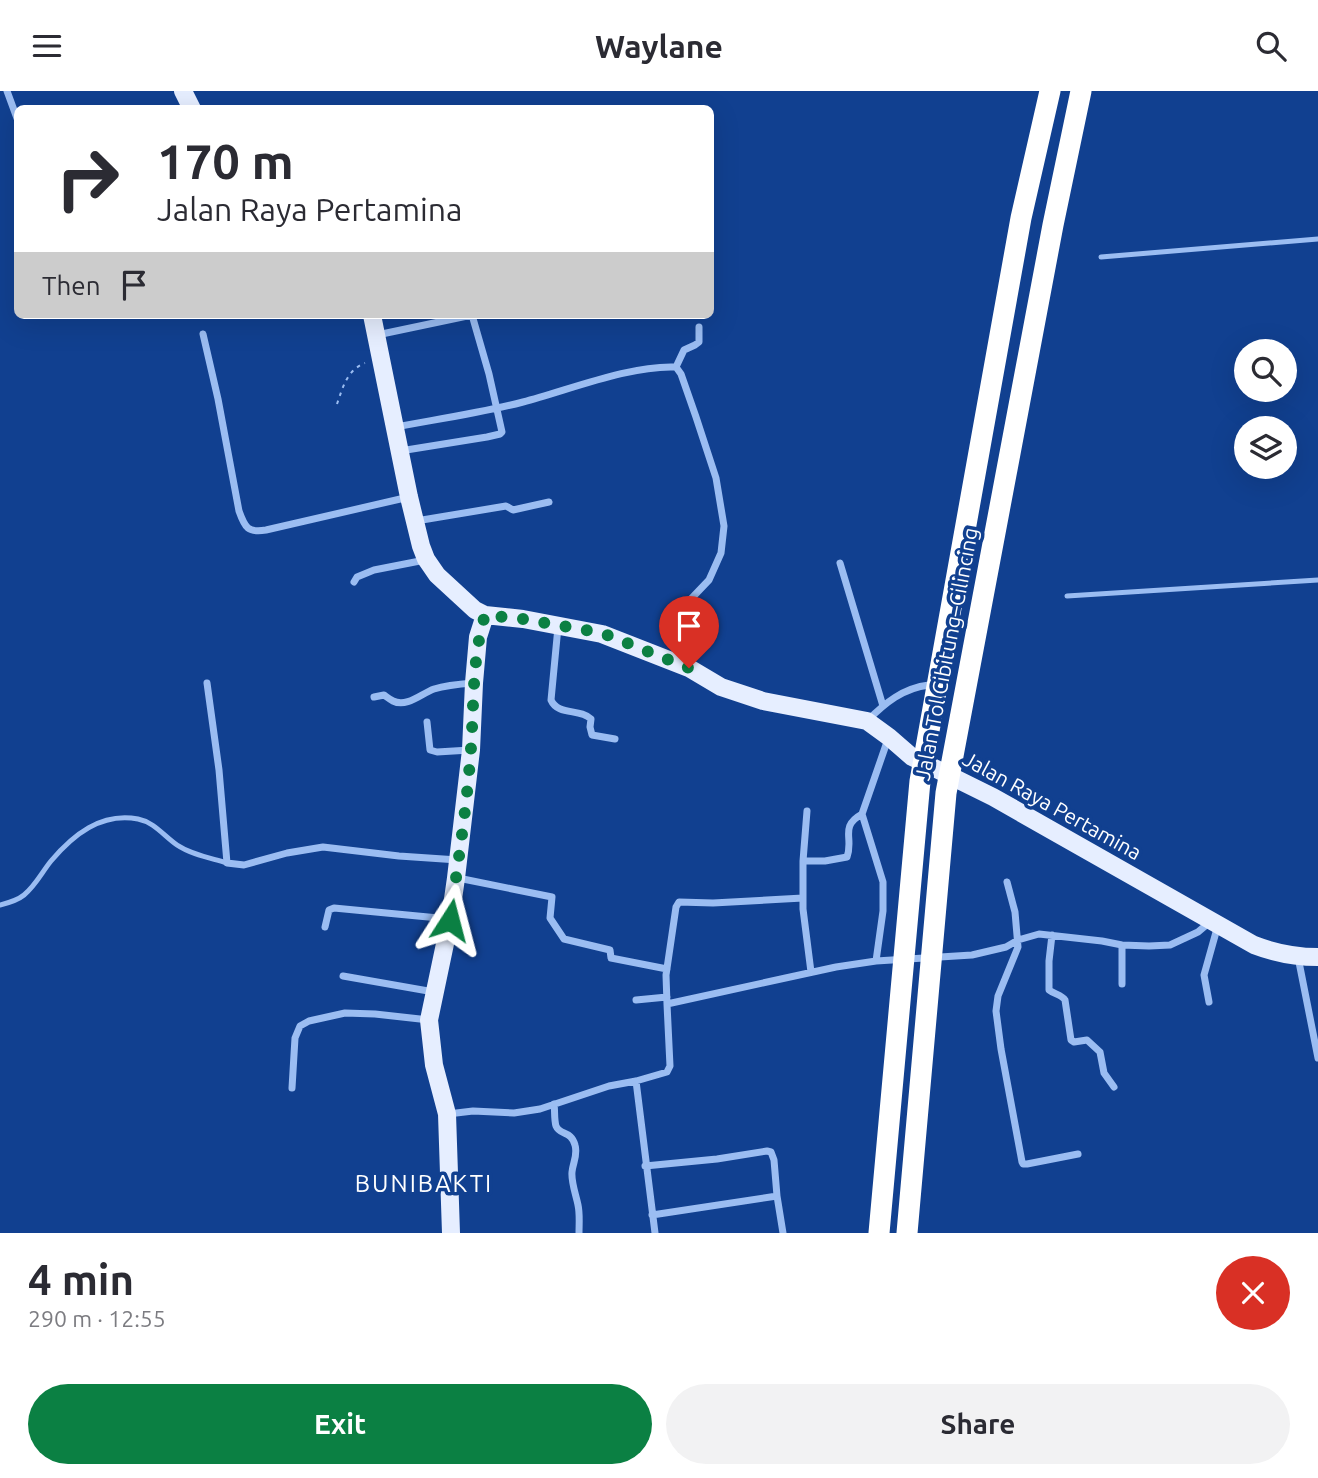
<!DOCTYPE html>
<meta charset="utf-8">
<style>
:root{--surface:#fff;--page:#f2f2f3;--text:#2b2b33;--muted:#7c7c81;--accent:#0b8043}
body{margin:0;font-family:Ubuntu,sans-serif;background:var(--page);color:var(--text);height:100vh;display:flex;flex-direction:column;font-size:26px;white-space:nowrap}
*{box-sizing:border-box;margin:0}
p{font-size:23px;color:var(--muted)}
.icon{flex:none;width:38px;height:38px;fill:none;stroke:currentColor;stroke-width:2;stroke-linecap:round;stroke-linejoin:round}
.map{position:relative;height:1142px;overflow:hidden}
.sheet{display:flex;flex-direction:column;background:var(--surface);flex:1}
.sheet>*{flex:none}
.banner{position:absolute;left:14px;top:14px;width:700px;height:214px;border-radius:10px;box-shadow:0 7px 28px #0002;background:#fff;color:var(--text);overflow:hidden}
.controls{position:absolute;left:1234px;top:248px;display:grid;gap:14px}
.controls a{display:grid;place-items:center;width:63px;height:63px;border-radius:50%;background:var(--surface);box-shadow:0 7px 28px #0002;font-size:35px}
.pin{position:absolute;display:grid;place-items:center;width:60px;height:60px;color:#fff;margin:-72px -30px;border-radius:50% 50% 50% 0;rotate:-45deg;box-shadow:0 0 7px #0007}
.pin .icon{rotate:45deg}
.me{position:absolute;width:77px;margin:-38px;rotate:9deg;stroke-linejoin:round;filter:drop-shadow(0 0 5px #0008)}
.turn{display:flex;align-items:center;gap:24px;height:147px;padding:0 28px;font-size:32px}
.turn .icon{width:91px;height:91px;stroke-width:2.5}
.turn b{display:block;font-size:49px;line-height:60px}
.then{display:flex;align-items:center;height:66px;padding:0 28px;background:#0003;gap:14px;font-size:26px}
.round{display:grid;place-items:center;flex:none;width:74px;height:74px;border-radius:37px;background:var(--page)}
.overview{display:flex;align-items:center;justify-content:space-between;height:119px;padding:0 28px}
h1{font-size:42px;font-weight:600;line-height:52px}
.button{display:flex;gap:14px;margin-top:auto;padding:14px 28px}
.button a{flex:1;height:80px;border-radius:42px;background:var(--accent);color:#fff;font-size:28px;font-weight:600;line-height:80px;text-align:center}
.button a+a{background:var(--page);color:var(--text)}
header{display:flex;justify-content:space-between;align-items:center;height:91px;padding:0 28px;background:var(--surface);font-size:32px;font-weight:600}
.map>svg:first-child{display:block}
</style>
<header><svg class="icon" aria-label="menu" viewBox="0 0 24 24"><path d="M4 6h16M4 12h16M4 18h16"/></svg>Waylane<svg class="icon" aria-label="search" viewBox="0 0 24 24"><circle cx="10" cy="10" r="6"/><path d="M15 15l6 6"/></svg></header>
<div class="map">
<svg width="1318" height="1142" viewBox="0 0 1318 1142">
<rect width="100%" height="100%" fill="#114090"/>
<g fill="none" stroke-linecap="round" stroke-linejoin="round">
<path stroke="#9bbdf2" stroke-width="2" stroke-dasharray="3.5 5" stroke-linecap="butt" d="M337 313C343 296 347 279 365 272"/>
<path stroke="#9bbdf2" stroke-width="5" d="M1101 166 1318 148
M1067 505 1318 489
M0 814C8 812 18 809 24 804 36 794 42 781 51 770 73 744 101 721 138 728 154 731 164 745 177 754 192 764 211 767 227 772"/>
<path stroke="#9bbdf2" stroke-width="7" d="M7 0 18 30
M203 243 218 308 239 420C245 437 248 442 266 439L409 406
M377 244 472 224
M676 276 684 259 695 254 699 251V236
M395 336C438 328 481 322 523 311 569 299 630 274 676 276L681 283 696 326 716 387 724 435 721 462 709 489 689 510V576
M400 360 487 346 500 343 502 341 489 283 472 224
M416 430 506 415 513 419 549 411
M840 472 883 615
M354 491 357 486 374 479 425 469
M558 536 551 609C558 625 580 617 591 628L590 636 592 644 615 648
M207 592 219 679 227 772 244 774 287 762 323 756 399 765 458 769
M374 606 384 604C387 606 389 608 393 610 407 617 422 602 434 598 447 594 460 593 473 592
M867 630C885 612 903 597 929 594
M427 631 430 659 437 661 470 659
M807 720 803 770V818L811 881
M862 723 883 791V820L876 870
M803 770H825L847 766C854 747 839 736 862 723L888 648
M458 787 552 806 550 827 564 848 610 859 611 867 667 878
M1007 791 1015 821 1018 856 998 905 996 920 1001 958 1022 1071 1023 1073H1027L1078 1063
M325 836 329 819 334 817 449 828
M1052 844 1049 870V899C1054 903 1062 904 1065 909L1071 949 1074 951 1087 949 1100 961 1104 982 1114 996
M1298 866 1318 967
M343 885 434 901
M1122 893V854
M636 909 667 906
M1209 911 1204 884 1218 834
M667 913 666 884 676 816 679 811 713 812 803 807
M636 990 655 1142
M292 997 295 947 300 935 309 930 345 922 375 923 429 929
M554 1013C555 1019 554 1029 556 1035 560 1045 571 1039 575 1054 578 1064 573 1071 572 1081 571 1091 576 1104 578 1114 580 1123 579 1133 579 1142
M448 1023 473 1020 514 1022 540 1018 609 995 636 990 667 981 670 975 667 913 836 876 876 870 972 864 1006 856 1018 849 1039 843 1102 850 1122 854 1149 855 1170 854 1198 841 1211 830
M645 1075 717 1068 767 1060 771 1061 774 1069 777 1105 783 1142
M652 1124 777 1105"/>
<path stroke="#e6eeff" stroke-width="18" d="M183 0 192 18
M372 224 409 406 421 455 426 468 437 484 475 519 485 524 523 528 602 543 689 577 721 596 763 610 867 630 889 646 912 666 993 706 1254 854C1275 862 1295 866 1318 866
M451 1142 447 1023 434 974 429 929 450 829 456 787 471 659 474 592 478 546 485 524"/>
<path stroke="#fff" stroke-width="21" d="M879 1142 920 690 1021 127 1050 0
M907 1142 946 702 1053 134 1081 0"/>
</g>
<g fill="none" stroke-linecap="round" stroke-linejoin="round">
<path stroke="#0b8043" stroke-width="12" stroke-dasharray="0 21.6" d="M450 829C458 772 467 715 471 657 474 613 472 567 485 524L523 528 602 542 689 577"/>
</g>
<g text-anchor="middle" stroke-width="7" stroke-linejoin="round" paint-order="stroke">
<g font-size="21" fill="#fff" stroke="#114090">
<text transform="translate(947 563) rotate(-79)" y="7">Jalan Tol Cibitung–Cilincing</text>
<text transform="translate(1052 715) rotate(29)" y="7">Jalan Raya Pertamina</text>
</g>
<g font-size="24" letter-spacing="2" fill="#fff" stroke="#114090">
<text x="424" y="1101">BUNIBAKTI</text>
</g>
</g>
</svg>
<div class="controls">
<a><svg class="icon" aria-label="search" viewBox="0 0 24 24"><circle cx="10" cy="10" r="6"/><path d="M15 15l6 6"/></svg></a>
<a><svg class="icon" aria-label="layers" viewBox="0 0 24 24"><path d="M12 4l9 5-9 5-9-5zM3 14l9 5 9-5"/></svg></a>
</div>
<div class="pin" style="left:689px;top:577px;background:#d93025"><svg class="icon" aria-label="arrive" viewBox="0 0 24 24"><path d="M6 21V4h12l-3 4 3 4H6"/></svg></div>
<svg class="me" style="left:450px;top:829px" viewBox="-20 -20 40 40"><path d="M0-17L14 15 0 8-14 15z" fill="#0b8043" stroke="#fff" stroke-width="4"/></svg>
<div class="banner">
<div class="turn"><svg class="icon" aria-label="right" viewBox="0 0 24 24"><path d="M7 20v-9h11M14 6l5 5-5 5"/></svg><div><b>170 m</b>Jalan Raya Pertamina</div></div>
<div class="then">Then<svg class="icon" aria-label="arrive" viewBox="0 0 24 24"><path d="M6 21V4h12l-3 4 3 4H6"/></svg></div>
</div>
</div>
<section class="sheet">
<div class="overview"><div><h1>4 min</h1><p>290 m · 12:55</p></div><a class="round" style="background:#d93025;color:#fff"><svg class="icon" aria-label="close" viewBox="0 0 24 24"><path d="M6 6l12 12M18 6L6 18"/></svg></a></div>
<div class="button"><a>Exit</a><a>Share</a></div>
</section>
